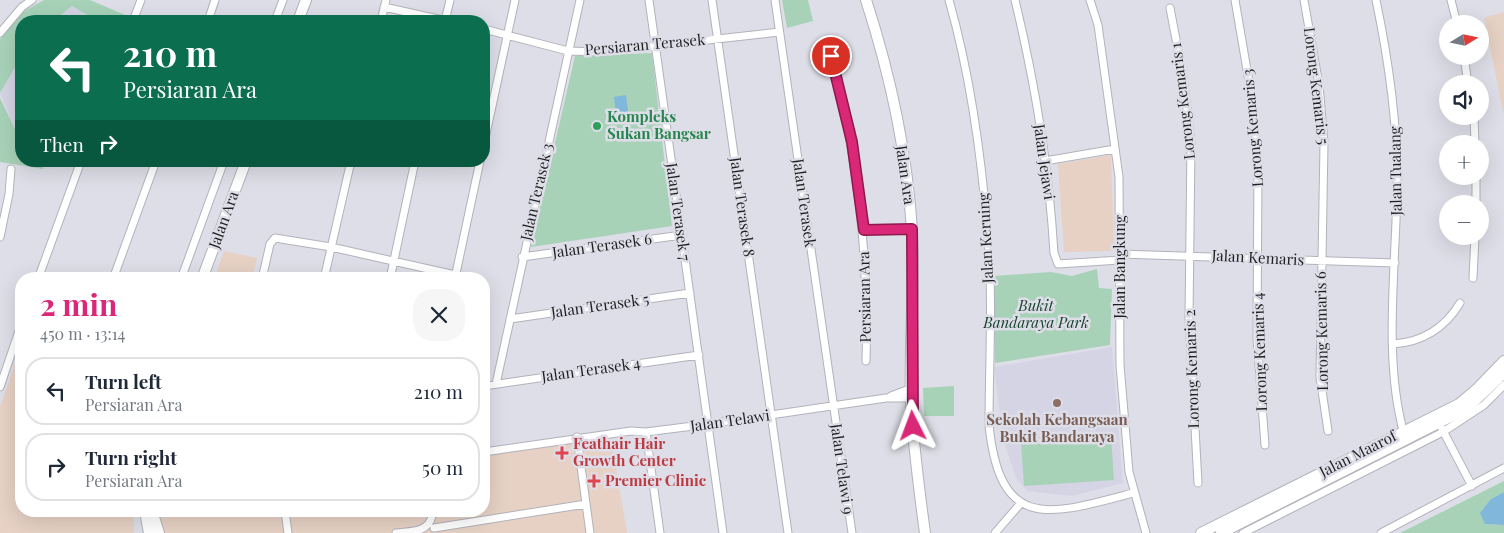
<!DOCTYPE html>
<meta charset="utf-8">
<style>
:root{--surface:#fff;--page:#f6f6f7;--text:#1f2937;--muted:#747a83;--line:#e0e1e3;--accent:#db2777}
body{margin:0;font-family:"Playfair Display",serif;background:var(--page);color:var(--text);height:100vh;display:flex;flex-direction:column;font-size:19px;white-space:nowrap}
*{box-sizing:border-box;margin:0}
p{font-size:16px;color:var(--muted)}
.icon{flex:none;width:28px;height:28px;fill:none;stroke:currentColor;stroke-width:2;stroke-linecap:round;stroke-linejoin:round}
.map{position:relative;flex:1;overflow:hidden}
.drawer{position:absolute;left:15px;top:272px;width:475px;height:245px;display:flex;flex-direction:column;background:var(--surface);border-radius:20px;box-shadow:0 5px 20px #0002}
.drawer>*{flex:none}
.top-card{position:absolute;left:15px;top:15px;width:475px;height:152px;border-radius:20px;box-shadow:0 5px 20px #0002;background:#0b6e4f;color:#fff;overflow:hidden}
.needle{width:32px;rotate:80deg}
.controls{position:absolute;left:1439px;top:15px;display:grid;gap:10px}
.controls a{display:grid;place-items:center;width:50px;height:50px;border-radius:50%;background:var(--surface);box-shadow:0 5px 20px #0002;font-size:25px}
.pin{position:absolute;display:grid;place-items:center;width:42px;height:42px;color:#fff;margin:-21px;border:2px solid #fff;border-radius:50%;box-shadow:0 1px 5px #0007}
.me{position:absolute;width:55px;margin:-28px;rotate:357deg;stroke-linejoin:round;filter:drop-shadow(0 0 4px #0008)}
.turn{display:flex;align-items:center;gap:18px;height:105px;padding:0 25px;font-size:22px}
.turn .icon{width:65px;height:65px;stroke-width:2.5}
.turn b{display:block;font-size:35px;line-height:42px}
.then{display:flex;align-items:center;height:48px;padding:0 25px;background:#0003;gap:10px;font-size:19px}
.round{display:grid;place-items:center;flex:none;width:52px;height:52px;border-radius:20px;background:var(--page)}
.head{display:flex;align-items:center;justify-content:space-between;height:85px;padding:0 25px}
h1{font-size:30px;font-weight:700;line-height:38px;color:var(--accent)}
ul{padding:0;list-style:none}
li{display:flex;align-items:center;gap:15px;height:68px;margin:0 10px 8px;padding:0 15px;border:2px solid var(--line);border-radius:20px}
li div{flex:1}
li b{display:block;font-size:19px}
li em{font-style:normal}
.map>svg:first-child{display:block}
</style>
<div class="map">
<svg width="1504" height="533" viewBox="0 0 1504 533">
<rect width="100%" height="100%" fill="#dedee8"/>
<path fill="#e6d1c4" d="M1504 12V116L1484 18Z
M1111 155 1114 251 1064 252 1058 164Z
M224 251 257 258 252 279H214Z
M21 346V511H134V533H0V407Z
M611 438 627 533H162L157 511H484V455Z"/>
<path fill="#d4d4e5" d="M72 6 98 21H53Z
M21 57V138L16 131 0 93Z
M1112 347 1123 483 1072 496 1027 491 1016 478 1003 439 994 367Z"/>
<path fill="#a7d2b8" d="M44 0H90L125 15 123 21H98L72 6 53 21H21V57L0 93V39L21 13Z
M782 0H808L813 21 787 28Z
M652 53 672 226 531 247 575 56Z
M0 98 16 131 21 138V161H42L43 169 0 162Z
M1097 269 1099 288 1112 289 1110 345 995 363 994 276 1051 272 1072 276Z
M954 386V416H924L923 388Z
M1111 436 1114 480 1024 486 1021 442Z
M1504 481V492L1491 499 1485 524 1504 525V533H1400Z"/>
<path fill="#80b7da" d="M626 95 629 118 617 120 614 97Z
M1504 492V525L1485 524 1480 513 1491 499Z"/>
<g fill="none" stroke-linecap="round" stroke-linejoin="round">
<g stroke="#b2b2bb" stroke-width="9">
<path id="street" d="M649 0 723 533
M712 0 788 533
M775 0 852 533
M949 0C971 77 982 160 988 239 993 300 989 364 989 425 1000 533 1050 515 1133 493
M1015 0C1035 83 1049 168 1054 253L1058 264 1120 260
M1090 0 1098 25 1119 177 1120 365 1129 472 1146 533
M1235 0 1254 111 1258 167 1257 339 1265 445
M1304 0 1319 85 1324 143 1320 377 1328 431
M1376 0C1389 62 1398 125 1397 188 1396 267 1383 359 1404 434
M1451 0 1457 24
M384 7 447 21
M1170 8 1183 76 1191 143 1189 318 1198 483
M133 21 141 0
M208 21 215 0
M275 21 283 0
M381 21 386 0
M445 21 450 0
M484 29 568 51 601 52 779 32
M0 33 22 7 32 0
M831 56C858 157 869 256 866 361
M1464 56 1468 84
M1474 116 1475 144
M484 143 515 0
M1045 161 1115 149
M1476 176V204
M864 230 912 229
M0 237 9 194 11 169
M1120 254 1395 263
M522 257 682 235
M455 278 480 161
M1473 278 1475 236
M38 279 81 161
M113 279 156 161
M181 279 224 161
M262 279 270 244 275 238 331 247 455 275
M324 279 351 161
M390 279 415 161
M510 319 690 293
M1393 344C1423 342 1445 328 1460 303
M496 384 580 0
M484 386 699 355
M0 387 21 325
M891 396 912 388
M1442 429 1472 486
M646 432 660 533
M577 437 590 533
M484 452 631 431 646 432 709 424 886 398H911
M285 511 288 533
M434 528 586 504
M396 533C411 531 428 533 432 516
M995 533 1021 503
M1243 533 1443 432 1484 405 1504 385
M1381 533 1504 468"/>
</g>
<g stroke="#b2b2bb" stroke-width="12">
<path id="secondary" d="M866 0C890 74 907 153 912 230 915 287 909 344 911 401 913 445 919 489 925 533
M298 21 306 0
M202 279 246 161
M145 511 149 533
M152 511 159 533
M1201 533 1459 404 1478 388 1504 361
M1221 533 1466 409 1504 373"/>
</g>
<use href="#street" stroke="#fff" stroke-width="7"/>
<use href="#secondary" stroke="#fff" stroke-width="10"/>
</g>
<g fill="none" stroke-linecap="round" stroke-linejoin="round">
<g stroke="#8e194d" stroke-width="12">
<path id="route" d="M831 56 852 142 864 230 912 229 913 426"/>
</g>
<use href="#route" stroke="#db2777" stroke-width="9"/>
</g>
<circle fill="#2e9e5b" stroke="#dedee8" stroke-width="2" cx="597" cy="126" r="5"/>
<circle fill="#8d6e63" stroke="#dedee8" stroke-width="2" cx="1057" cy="403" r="5"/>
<g fill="#e0444e" stroke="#dedee8" stroke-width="2">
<path d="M559.5 445.5h5v5h5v5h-5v5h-5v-5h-5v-5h5z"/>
<path d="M591.5 473.5h5v5h5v5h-5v5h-5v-5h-5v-5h5z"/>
</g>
<g text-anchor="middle" stroke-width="5" stroke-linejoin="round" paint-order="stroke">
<g font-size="15" fill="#1f1f22" stroke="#dedee8">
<text transform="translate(645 45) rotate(-5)" y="5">Persiaran Terasek</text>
<text transform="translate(1316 86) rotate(83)" y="5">Lorong Kemaris 5</text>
<text transform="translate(1183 101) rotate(-97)" y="5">Lorong Kemaris 1</text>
<text transform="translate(1253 128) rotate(-95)" y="5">Lorong Kemaris 3</text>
<text transform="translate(1044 162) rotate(82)" y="5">Jalan Jejawi</text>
<text transform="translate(1396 171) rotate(-91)" y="5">Jalan Tualang</text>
<text transform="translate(905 175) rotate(82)" y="5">Jalan Ara</text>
<text transform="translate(537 192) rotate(-77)" y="5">Jalan Terasek 3</text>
<text transform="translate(804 203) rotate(82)" y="5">Jalan Terasek</text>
<text transform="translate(742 207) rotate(82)" y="5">Jalan Terasek 8</text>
<text transform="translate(678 212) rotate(82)" y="5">Jalan Terasek 7</text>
<text transform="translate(224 220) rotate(-70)" y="5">Jalan Ara</text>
<text transform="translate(986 238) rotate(-93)" y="5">Jalan Keruing</text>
<text transform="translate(602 246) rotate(-8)" y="5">Jalan Terasek 6</text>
<text transform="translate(1258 258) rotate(3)" y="5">Jalan Kemaris</text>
<text transform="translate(1120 267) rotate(-90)" y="5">Jalan Bangkung</text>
<text transform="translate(865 297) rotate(-91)" y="5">Persiaran Ara</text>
<text transform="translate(600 306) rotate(-8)" y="5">Jalan Terasek 5</text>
<text transform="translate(1322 331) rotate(-91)" y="5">Lorong Kemaris 6</text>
<text transform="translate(1260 352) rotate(-92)" y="5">Lorong Kemaris 4</text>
<text transform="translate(1192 369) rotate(-92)" y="5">Lorong Kemaris 2</text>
<text transform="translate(591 370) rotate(-8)" y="5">Jalan Terasek 4</text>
<text transform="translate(730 421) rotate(-8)" y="5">Jalan Telawi</text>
<text transform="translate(1358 454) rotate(-27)" y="5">Jalan Maarof</text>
<text transform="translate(842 469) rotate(82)" y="5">Jalan Telawi 9</text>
</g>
<g font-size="15" font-weight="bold" fill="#27864d" stroke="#dedee8" text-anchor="start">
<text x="607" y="122">Kompleks<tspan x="607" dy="17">Sukan Bangsar</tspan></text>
</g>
<g font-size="15" font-style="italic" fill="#16432c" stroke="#dedee8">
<text x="1036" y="311">Bukit<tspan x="1036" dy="17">Bandaraya Park</tspan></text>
</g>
<g font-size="15" font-weight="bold" fill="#785e54" stroke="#dedee8">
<text x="1057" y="425">Sekolah Kebangsaan<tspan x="1057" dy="17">Bukit Bandaraya</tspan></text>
</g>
<g font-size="15" font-weight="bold" fill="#be3a42" stroke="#dedee8" text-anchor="start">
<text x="573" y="449">Feathair Hair<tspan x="573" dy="17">Growth Center</tspan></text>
<text x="605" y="486">Premier Clinic</text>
</g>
</g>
</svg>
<div class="controls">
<a><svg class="needle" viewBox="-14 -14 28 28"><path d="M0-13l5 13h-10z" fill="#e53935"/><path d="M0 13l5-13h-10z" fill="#747a83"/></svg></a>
<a><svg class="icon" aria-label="sound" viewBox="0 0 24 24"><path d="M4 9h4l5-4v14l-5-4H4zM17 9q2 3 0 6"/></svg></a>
<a>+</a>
<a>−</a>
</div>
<div class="pin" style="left:831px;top:56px;background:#d93025"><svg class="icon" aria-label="arrive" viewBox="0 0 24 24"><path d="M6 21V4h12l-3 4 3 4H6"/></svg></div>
<svg class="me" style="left:913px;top:426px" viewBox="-20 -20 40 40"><path d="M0-17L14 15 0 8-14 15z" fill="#db2777" stroke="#fff" stroke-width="4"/></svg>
<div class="top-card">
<div class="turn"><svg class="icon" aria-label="left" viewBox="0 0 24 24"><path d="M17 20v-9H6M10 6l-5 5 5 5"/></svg><div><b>210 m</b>Persiaran Ara</div></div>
<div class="then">Then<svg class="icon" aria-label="right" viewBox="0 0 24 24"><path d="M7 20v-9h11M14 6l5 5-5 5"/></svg></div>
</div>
<section class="drawer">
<div class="head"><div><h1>2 min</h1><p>450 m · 13:14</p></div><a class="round"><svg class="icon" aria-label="close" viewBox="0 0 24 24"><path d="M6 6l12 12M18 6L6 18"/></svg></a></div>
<ul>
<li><svg class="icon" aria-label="left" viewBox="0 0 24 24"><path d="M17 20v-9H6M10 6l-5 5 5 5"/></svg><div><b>Turn left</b><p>Persiaran Ara</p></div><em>210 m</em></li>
<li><svg class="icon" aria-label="right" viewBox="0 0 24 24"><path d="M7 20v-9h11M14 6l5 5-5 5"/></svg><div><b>Turn right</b><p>Persiaran Ara</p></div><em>50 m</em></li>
</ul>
</section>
</div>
